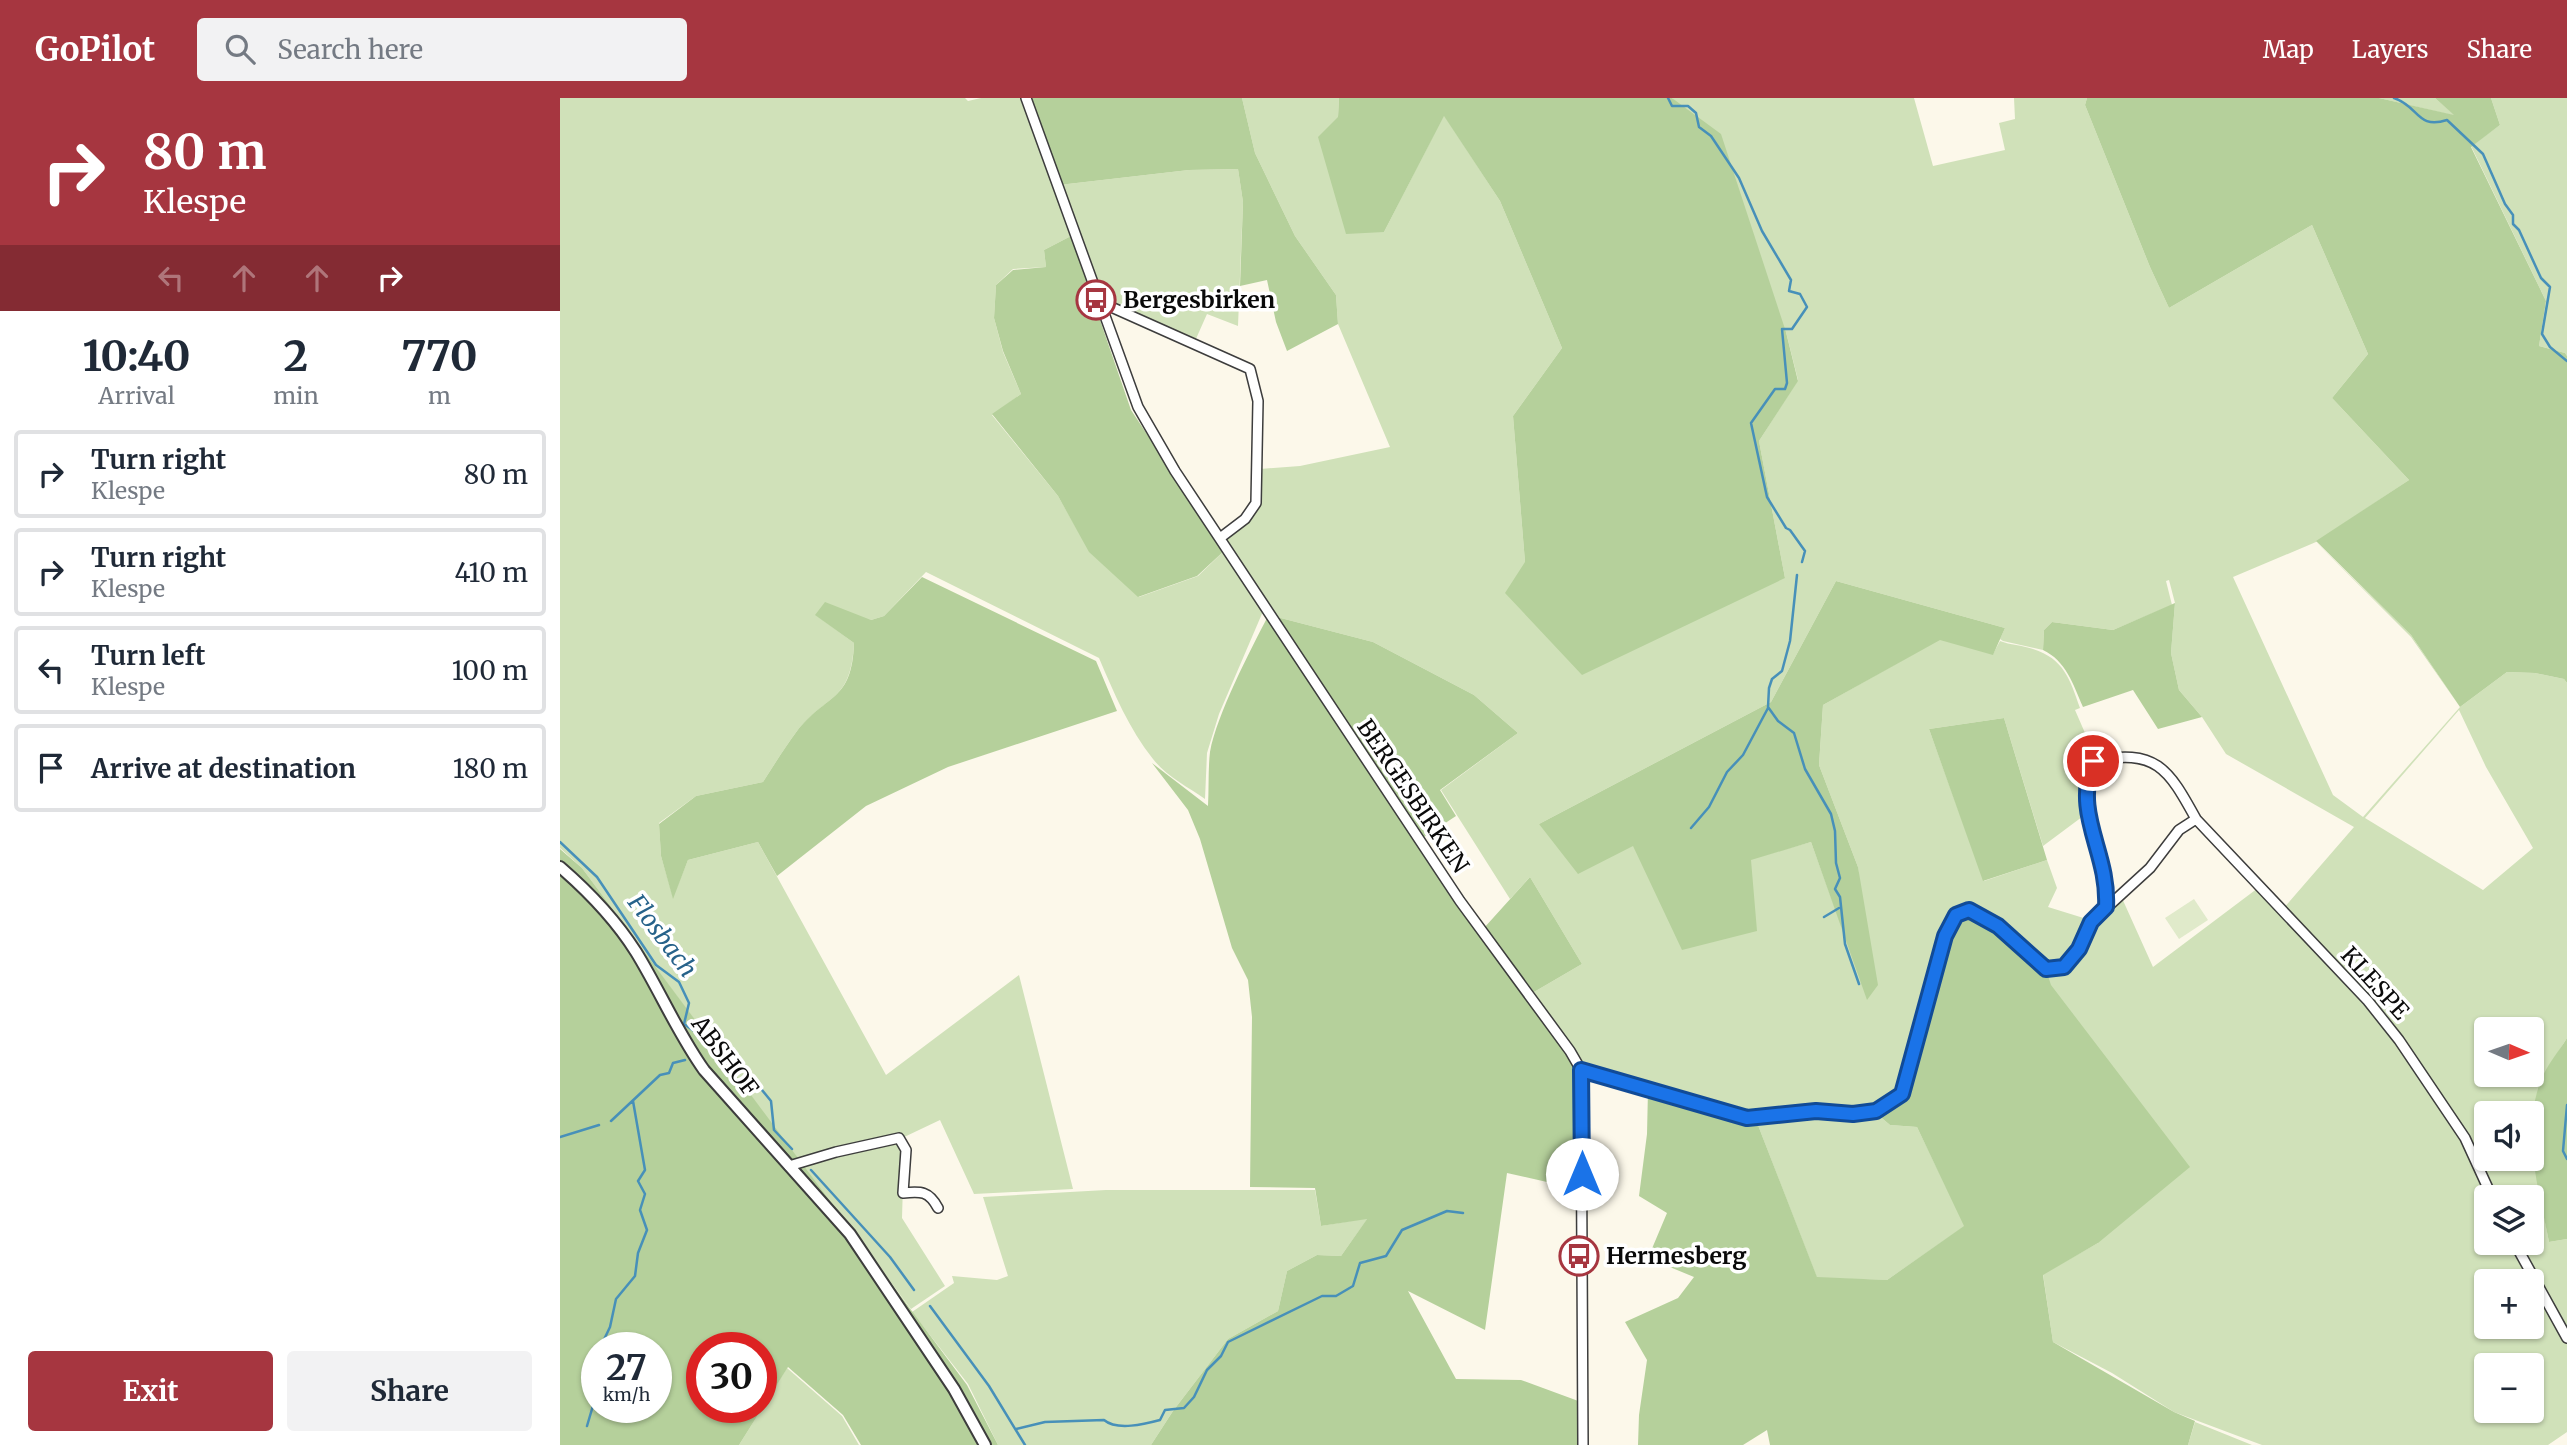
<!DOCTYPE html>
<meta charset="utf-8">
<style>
:root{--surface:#fff;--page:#f2f2f3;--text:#1f2937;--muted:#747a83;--line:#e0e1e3;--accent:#a63640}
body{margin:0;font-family:Merriweather,serif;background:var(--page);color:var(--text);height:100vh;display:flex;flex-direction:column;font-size:26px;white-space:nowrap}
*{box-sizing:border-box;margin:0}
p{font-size:23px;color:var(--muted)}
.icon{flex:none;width:38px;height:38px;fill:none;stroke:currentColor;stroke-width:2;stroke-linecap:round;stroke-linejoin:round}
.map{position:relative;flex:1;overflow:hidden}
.side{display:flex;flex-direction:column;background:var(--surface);width:560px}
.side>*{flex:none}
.guide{background:#a63640;color:#fff;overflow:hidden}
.needle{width:46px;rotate:92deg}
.tools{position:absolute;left:1914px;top:919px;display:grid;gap:14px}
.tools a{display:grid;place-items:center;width:70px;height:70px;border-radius:7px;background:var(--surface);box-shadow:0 2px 5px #0004;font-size:35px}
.speed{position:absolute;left:21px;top:1234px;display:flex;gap:14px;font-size:35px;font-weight:700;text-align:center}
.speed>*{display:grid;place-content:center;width:91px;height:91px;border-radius:50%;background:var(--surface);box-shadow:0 2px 5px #0004;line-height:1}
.speed small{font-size:18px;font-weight:400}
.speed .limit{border:10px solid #d22;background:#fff;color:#111}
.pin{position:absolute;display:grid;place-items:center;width:60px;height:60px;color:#fff;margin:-30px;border:4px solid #fff;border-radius:50%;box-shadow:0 2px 7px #0007}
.me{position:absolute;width:77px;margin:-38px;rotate:0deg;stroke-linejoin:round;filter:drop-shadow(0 0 5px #0008)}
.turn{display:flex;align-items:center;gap:24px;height:147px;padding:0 28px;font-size:32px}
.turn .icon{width:91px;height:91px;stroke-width:2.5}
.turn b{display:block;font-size:49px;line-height:60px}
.lanes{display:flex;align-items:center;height:66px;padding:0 28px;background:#0003;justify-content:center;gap:35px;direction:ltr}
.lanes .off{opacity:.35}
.eta{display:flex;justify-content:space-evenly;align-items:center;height:119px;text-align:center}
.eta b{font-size:42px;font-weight:700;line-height:49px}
.primary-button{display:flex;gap:14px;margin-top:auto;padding:14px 28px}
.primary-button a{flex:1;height:80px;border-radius:7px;background:var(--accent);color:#fff;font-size:28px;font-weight:700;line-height:80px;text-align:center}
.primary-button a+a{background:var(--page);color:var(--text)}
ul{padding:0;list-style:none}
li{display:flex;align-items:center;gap:21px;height:88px;margin:0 14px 10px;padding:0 14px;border:4px solid var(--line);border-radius:7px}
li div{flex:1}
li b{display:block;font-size:26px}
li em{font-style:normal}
header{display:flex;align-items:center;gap:42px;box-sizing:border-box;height:98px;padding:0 35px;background:var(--accent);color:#fff}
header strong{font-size:33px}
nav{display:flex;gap:38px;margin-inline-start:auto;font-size:24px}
.search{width:490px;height:63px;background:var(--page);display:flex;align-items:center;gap:18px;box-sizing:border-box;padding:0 24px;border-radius:7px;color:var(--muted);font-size:26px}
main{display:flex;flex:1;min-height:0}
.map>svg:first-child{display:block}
</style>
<header>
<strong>GoPilot</strong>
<div class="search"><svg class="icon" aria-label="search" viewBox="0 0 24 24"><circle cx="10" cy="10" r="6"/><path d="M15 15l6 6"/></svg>Search here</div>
<nav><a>Map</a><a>Layers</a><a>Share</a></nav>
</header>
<main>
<section class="side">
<div class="guide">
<div class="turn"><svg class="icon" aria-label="right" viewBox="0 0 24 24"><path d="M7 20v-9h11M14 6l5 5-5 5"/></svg><div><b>80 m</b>Klespe</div></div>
<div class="lanes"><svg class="icon off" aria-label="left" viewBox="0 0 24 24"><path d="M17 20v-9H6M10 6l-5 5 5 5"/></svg><svg class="icon off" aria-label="ahead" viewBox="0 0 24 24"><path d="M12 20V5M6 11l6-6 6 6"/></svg><svg class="icon off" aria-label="ahead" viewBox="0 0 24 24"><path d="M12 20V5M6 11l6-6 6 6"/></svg><svg class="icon" aria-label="right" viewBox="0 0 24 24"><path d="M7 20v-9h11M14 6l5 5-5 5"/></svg></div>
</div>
<div class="eta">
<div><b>10:40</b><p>Arrival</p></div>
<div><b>2</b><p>min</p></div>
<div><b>770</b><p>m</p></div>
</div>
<ul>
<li><svg class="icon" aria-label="right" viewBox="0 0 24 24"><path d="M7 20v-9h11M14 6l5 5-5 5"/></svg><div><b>Turn right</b><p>Klespe</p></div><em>80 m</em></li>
<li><svg class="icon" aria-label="right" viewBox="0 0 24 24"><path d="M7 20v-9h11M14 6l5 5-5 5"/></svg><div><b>Turn right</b><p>Klespe</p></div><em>410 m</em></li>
<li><svg class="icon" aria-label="left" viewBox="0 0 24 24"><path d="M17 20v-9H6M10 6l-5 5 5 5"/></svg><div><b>Turn left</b><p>Klespe</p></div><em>100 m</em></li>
<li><svg class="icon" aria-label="arrive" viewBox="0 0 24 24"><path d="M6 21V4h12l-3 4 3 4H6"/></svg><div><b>Arrive at destination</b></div><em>180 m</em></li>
</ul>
<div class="primary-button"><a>Exit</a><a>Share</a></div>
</section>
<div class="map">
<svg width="2007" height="1347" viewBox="0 0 2007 1347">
<rect width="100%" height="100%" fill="#fcf8ea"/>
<path fill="#d0e1b9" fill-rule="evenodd" d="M0 0H405L408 3 421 0H460L511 138 484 152 486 169 453 171 436 187 434 220 443 254 461 296 432 317 498 398 530 454 579 499 638 478 664 453 704 511 659 616 647 655 645 701C628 689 606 678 593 661 569 631 554 595 539 560L366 474 324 518 311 522 256 517 294 545C291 604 268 595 237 633 225 649 214 667 203 684L136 698 99 725 101 758 113 799 128 762 198 744 326 977 459 877 513 1091 414 1096 380 1022 340 1041 239 1063 22 770 0 750Z
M682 0H779L778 19 824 134 884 17 940 103 1002 250 953 318 965 464 1225 480 1199 343 1238 282 1226 234 1118 6 1112 0H1354L1373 68 1445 52 1439 25 1455 21 1454 0H1527L1525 7 1590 169 1609 210 1752 127 1808 256 1772 300 1849 382 1756 444 1851 537 1900 609 1947 574 1975 575 2004 581 2007 585V940L1981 981 1972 1026V1015H1927V1060H1972V1053L1989 1144 2007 1141V1235L1956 1145 1972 1144V1099H1935L1841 940 1723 811 1794 729 1666 656 1642 619 1619 592 1611 555 1615 505 1609 482 1606 483 1612 507 1553 532 1492 524 1484 532 1483 552 1443 543 1440 541 1445 530 1276 483 1211 604 979 726 1073 748 1191 761 1251 744 1308 901 1298 769 1259 667 1263 607 1380 541 1433 556 1440 543C1450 547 1462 547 1473 551 1504 561 1510 581 1520 610L1515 612 1535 658 1529 664 1526 716 1483 748 1444 620 1369 631 1424 783 1487 762 1497 790 1488 809 1530 822C1519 846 1515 865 1487 869L1340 995 1315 1012 1194 1018 1022 970 974 894 1022 866 970 779 950 801 881 692 958 635 914 597 813 544 713 518 665 441 677 432 699 408 700 371 740 368 830 349 778 226 776 197 735 138 695 55ZM1756 444 1851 539 1900 609 1803 719 1773 697 1673 479ZM1899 612 1926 669 1973 750 1923 792 1805 720ZM1927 931H1972V976H1927Z
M1819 0H1875L1896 18Z
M1931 0H2007V258L2005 255 1979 248 1986 203 1911 48 1940 27Z
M678 71 683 104 678 228 647 216 635 243 547 205 499 87 629 72Z
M1698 790C1734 829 1773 866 1808 906 1857 964 1897 1031 1930 1099H1927V1144L1952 1145 1971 1183H1927V1228H1972V1185L2007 1244V1334L1988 1347H1702L1614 1314 1552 1275 1493 1244 1483 1176 1538 1145 1486 872 1504 870 1532 824 1561 798 1593 869ZM1927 1267H1972V1312H1927Z
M1256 1016H1317L1330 1027 1357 1029 1405 1128 1327 1182 1257 1180 1196 1022Z
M334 1042 344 1052 342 1120 385 1188 351 1211 241 1066Z
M546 1092H755L761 1128 808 1120 781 1158 757 1157 727 1173 718 1213 668 1241 613 1313 591 1347H438L408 1286 352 1214 394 1185 392 1178 437 1182 448 1178 423 1099Z
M227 1270 282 1318 299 1347H179Z
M1635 1324 1692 1347H1628Z"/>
<path fill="#b5d09b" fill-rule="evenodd" d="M469 0H682L695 55 735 138 776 197 778 226 727 253 716 224 707 182 680 188 683 104 678 71 629 72 499 87Z
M779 0H1112L1161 36 1226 234 1238 283 1199 343 1225 480 1022 577 945 495 965 464 953 318 1002 250 940 103 884 18 824 134 786 136 758 39 778 19Z
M1527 0H1819L1894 17 1875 0H1931L1940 27 1911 49 1986 203 1979 248 2005 255 2007 258V585L2004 581 1975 575 1947 574 1900 609 1851 537 1756 443 1849 382 1772 300 1808 256 1752 127 1609 210 1590 169 1525 7Z
M511 138 571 312 664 453 637 478 578 499 529 454 498 398 432 316 461 296 443 253 434 220 436 187 453 172 486 169 484 152Z
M362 479 536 563 557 613 388 669 306 708 217 778 198 744 128 762 113 801 101 758 99 726 136 698 203 684C214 667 225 649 237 633 267 595 292 604 294 545L255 517 265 504 311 522 324 518Z
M1276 483 1445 530 1433 557 1380 542 1263 607 1259 667 1298 769 1318 887 1307 902 1251 744 1191 762 1197 833 1122 852 1073 748 1018 776 979 726 1211 604Z
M1615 505 1611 555 1619 592 1642 619 1598 631 1573 592 1523 609C1513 586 1506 563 1483 552L1484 532 1492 524 1553 532Z
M708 518 1021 972 1022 1092 947 1075 925 1232 848 1193 896 1281 961 1282 1021 1304 1023 1347H591L613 1313 668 1241 718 1213 727 1173 757 1157 781 1158 807 1121 761 1128 755 1090 690 1089 692 919 688 882 672 850 640 741 628 712 592 665 648 708C649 690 648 671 650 654 657 616 690 553 708 518Z
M713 518 813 544 914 597 958 635 880 692 896 718 864 739Z
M1444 620 1487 762 1423 783 1369 631Z
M0 751 22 770 407 1287 438 1347H301L283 1317 228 1269 179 1347H0ZM37 1250H96V1309H37ZM142 1250H201V1309H142Z
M970 779 1022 866 974 894 924 830Z
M1409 815 1424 821 1486 872 1491 887 1630 1069 1538 1145 1483 1177 1493 1244 1614 1314 1635 1323 1628 1347H1210L1207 1332 1183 1347H1078L1079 1317 1087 1262 1065 1224 1118 1200 1134 1179 1088 1160 1107 1115 1079 1098 1087 1036 1088 992 1196 1022 1257 1179 1327 1182 1404 1128 1357 1029 1330 1027 1317 1016 1343 997 1386 839 1397 819Z
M2007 940V1141L1989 1144C1979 1092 1961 1034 1981 982 1987 967 1999 953 2007 940Z"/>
<path fill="#e0eaca" d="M1634 801 1648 822 1619 841 1605 820Z"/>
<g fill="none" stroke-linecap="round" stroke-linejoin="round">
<path stroke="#4790b9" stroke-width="2.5" d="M1108 0 1112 8H1128L1136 15 1139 29 1151 38 1179 80 1202 133 1231 182 1229 193 1240 196 1247 209 1232 231H1222L1227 285 1225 291H1215L1191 325 1207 399 1226 430 1230 432 1245 453 1242 464
M1834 0C1859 8 1857 32 1887 22L1923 56 1945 106 1953 117V126L1959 132 1981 180 1990 189 1982 236 1990 249 2007 263
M1237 477 1230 543 1222 573 1212 581 1209 590 1208 609 1218 623 1234 635 1245 671 1271 716 1275 733 1276 765 1280 780 1275 791 1280 799 1285 846 1299 886
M1131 730 1149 709 1167 674 1183 657 1208 610
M0 744 37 779 96 867 119 884 129 905 124 926 180 965 211 1003 214 1032 232 1051
M1264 819 1279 810
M2007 1007 2003 1053 2007 1061
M51 1023 100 977 109 975 113 965 125 962
M0 1039 39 1027
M251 1072 330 1159 354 1192
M370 1208 429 1288 465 1347
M40 1250 50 1229 56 1201 75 1178 78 1155 87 1132 80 1112 85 1096 78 1083 85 1072 73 1003
M27 1328 37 1294
M456 1331 485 1324 544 1322C557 1333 585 1326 600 1322L605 1312 624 1310 634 1299 647 1272 661 1258 668 1244 762 1198H776L793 1188 800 1165 826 1158 842 1132 887 1113 903 1115"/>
<g stroke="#3d3d3d" stroke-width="12">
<path id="minor" d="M466 0 578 309 615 373 900 803 1010 953 1021 972 1023 1347
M540 204 690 271 698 303 696 405 685 421 660 440
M1546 809C1547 792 1546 776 1542 759 1540 750 1534 743 1531 734 1524 710 1525 685 1533 663 1596 650 1608 670 1636 721
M1021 972 1187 1020 1256 1013 1293 1016 1316 1013 1342 996 1385 838 1396 818 1409 812 1438 828 1473 862 1486 871 1504 869 1519 851 1531 824 1590 770 1619 732 1636 721 1808 903 1839 942 1905 1040 1932 1099
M229 1068 276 1054 339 1040 346 1052 343 1095C361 1093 369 1093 378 1110
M1954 1144 2007 1240"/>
</g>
<g stroke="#3d3d3d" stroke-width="14">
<path id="tertiary" d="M0 769C29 794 55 821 76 854 100 893 117 934 144 972L290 1136 394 1291 425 1347"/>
</g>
<use href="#minor" stroke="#fff" stroke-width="9"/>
<use href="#tertiary" stroke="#fff" stroke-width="10"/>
</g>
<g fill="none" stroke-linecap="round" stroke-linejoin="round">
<g stroke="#114b97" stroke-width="18">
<path id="route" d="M1022 1076 1021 972 1187 1020 1256 1013 1293 1016 1316 1013 1342 996 1385 838 1396 817 1409 812 1438 828 1486 871 1504 869 1519 851 1531 824 1546 809C1549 753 1513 719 1533 663"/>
</g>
<use href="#route" stroke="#1a73e8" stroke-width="12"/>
</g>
<defs>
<g id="bus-ring" transform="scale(2.0125)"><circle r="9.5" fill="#fff" stroke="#a63640" stroke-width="1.5"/><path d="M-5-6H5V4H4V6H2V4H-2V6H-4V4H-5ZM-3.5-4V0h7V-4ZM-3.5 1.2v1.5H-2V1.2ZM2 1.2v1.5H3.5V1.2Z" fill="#a63640"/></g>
</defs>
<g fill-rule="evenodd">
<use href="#bus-ring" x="536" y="202"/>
<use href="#bus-ring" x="1019" y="1158"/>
</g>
<g text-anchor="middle" stroke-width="7" stroke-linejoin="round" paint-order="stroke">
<g font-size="23" font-weight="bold" fill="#0a0a0a" stroke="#fff" text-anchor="start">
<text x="563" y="210">Bergesbirken</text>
<text x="1046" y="1166">Hermesberg</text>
</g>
<g font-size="23" fill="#0a0a0a" stroke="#fff">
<text transform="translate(853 698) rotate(56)" y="8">BERGESBIRKEN</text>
<text transform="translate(1815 885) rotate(48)" y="8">KLESPE</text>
<text transform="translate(165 958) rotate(53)" y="8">ABSHOF</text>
</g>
<g font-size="24" font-style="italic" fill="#26628a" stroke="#fff">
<text transform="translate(102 838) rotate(53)" y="8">Flosbach</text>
</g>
</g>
</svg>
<div class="tools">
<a><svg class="needle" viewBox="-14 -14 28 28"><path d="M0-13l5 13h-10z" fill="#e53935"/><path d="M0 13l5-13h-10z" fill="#747a83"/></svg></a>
<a><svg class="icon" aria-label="sound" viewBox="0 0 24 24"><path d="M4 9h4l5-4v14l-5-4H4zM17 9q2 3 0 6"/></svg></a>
<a><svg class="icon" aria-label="layers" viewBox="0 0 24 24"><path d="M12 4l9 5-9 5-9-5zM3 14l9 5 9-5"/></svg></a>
<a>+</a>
<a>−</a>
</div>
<div class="speed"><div>27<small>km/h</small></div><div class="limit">30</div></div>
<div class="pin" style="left:1533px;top:663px;background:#d93025"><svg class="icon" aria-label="arrive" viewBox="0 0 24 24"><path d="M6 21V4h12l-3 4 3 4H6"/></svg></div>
<svg class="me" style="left:1022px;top:1076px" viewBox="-20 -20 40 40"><circle r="19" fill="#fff"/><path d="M0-13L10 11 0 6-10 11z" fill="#1a73e8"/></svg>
</div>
</main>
